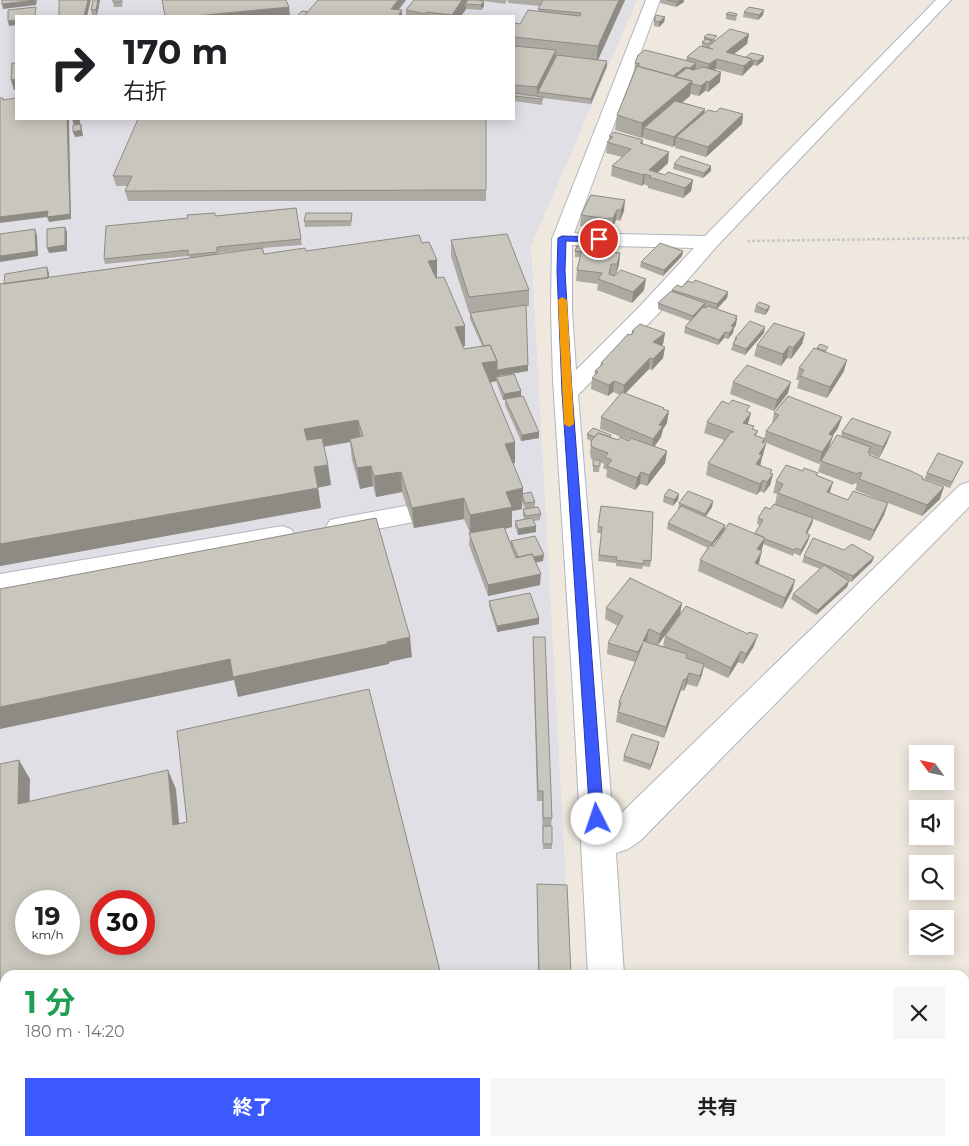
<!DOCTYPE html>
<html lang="ja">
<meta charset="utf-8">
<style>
:root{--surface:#fff;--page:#f6f6f6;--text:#202124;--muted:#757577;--accent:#3c59fd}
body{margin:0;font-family:Montserrat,"Noto Sans JP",sans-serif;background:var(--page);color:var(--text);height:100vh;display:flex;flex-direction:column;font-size:19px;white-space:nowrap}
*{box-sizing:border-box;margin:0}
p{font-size:16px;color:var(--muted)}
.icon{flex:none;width:28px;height:28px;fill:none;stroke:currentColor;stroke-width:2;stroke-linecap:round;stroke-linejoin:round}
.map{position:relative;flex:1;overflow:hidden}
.sheet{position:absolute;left:0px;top:970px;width:970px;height:176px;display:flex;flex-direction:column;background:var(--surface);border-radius:15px 15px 0 0;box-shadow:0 2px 12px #0003}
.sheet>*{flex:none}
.banner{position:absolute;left:15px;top:15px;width:500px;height:105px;border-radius:0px;box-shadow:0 2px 12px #0003;background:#fff;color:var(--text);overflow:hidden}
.needle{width:32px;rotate:303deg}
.fabs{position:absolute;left:909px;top:745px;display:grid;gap:10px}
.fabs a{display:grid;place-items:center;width:45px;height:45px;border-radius:0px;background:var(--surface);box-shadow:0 2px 12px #0003;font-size:25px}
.speed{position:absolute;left:15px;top:890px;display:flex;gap:10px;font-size:25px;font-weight:700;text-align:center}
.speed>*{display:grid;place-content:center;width:65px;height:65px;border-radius:50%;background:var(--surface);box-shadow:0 2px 12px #0003;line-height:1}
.speed small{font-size:12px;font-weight:400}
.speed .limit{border:8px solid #d22;background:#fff;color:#111}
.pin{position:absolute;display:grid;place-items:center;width:42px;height:42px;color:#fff;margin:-21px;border:2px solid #fff;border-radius:50%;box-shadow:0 1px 5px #0007}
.me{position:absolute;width:55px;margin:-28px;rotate:356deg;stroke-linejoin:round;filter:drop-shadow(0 0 4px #0008)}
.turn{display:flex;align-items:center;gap:18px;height:105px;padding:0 25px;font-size:22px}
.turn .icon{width:65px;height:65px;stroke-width:2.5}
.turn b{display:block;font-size:35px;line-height:42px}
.round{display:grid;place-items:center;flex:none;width:52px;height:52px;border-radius:0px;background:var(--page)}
.head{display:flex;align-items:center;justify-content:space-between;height:85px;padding:0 25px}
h1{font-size:30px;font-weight:700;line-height:38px;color:#1e9e55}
.cta{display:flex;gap:10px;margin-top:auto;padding:10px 25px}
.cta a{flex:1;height:58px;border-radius:0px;background:var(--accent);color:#fff;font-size:20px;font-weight:700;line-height:58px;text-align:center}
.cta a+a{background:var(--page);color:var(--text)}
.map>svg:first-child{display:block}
</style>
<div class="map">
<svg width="969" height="1146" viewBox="0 0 969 1146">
<rect width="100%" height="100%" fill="#eee8de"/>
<path fill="#e1dfe6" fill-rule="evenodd" d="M0 0H637L531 246 571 975H5V1141H580V1146H0ZM16 16H514V119H16ZM26 901H69V944H26ZM101 901H144V944H101Z"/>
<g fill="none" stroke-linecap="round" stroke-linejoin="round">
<g stroke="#b2b4c0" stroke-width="2">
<path id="minor" d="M646 0H660L574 233 705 236 936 0H951L717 246 657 315 578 395 613 821 960 485 969 482V507L640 841 628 849 616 853 624 975H588L573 692 553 380 551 310 552 239ZM572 245 694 248 641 305 576 370 572 310Z
M405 506 414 508 418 515 414 522 339 536 330 534 326 527 330 520 339 518Z
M282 526 291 529 295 536 291 543 0 594V574Z
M595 1141H635V1146H595Z"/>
</g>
<path stroke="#c8c8c8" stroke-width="2.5" stroke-dasharray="3 2" stroke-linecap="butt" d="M747 241 969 238"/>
<use href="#minor" fill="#fff" fill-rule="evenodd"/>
</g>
<path fill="#adaaa3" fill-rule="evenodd" d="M93 0H100L97 15H92L91 10Z
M123 0 122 7H114L113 2Z
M414 0H507L505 4 484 1V6L481 10 466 9 461 16H406V10Z
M508 0H625L598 60 607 61V66L591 104 543 98 542 105 514 101V23L520 24 538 11 540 6 508 3Z
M661 0H684V2L676 7 660 3Z
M744 12 763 15 758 20 743 17Z
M726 14H737L736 21 726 19Z
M665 17 664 22 659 27 654 26V19Z
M749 34 747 44 734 54 746 57 764 56 763 61 757 66 753 65 742 76 716 69 714 70 720 82 708 92 705 91 699 96 690 94V96L682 102 705 109 704 113 716 112 743 114 742 124 706 157 675 148V145L673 147 642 138 643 136 641 138 615 130 617 115 634 73 635 63 686 60 687 57 702 46V42L704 41V37L716 40Z
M486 119V201H128L125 191 127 186H116L113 176Z
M609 136 643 140V144L668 163 657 173 665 175 693 180 691 191 683 198 648 188V186L644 184 642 186 611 176 612 166 622 157 606 153 607 142 609 140Z
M674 164 711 171 703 178 673 169Z
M591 195 624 211 620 221 616 220 612 229H608L607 230 580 226 581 215Z
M296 208 302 245 263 248 264 254 306 251 437 278 465 346H463L464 349 482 346 470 319V313L486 311 469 313 451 256V240L529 290V306H526L528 371 497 376V377L521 391V396L539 432V438L521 441 505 405V400H503L496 381 490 383 515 463H513L523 488V494L535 502V508L541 514 540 520 534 521 536 532 518 535 515 527V521L524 519 523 515V509H525L522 501V509L512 511V527L505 529 511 544V541L543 561 536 562 540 585 488 596 469 545 470 533 464 519 414 528 402 492 376 497 373 486 360 489 352 460 350 442 324 447 328 465 331 485 318 487 321 508 0 566 49 273V278L189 258V256L105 264 104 259 215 216ZM243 250 218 254V253Z
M352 219 351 226 305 227 304 221Z
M585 250 620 253 619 264 616 274 644 290 632 303 597 290 598 284 576 281 577 270 580 257H575V251Z
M683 251 682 256 663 276 640 267 641 262Z
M682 287 728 292 727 298 717 309 737 316 736 325 734 328 733 333 728 339 724 338 718 345 684 333 685 327 690 321 658 309V303L672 292V290Z
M756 306H770L768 311 765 315 754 312Z
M632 331 665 333 663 344 662 346 665 347 663 358 652 370 649 369 625 393 664 409 667 423 663 429 661 437 654 446 667 451 665 463 647 486 640 484 635 490 606 477 607 470 603 468 604 464 600 462 599 472H593V460H595L591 459 590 452 591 441 587 439V434L611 435V437L618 440H629L600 429 601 417 620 395 613 392 608 396 591 389 592 378 594 376 595 371 600 366 601 363 631 335Z
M764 333 745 355 731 350 735 338Z
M805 333 802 344 791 359 787 358 781 366 754 356 757 345Z
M820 344 844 371 827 398 797 388 799 380H796L799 368 816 349Z
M733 382 788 393 774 411 730 394Z
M748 412V425L754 426 753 429 758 431 756 436 764 439 766 431 772 424 774 413 842 417 838 428 833 436 829 447 819 464 764 442 763 455 762 457 760 465 773 474 770 485 764 493 760 491 757 495 706 475 708 463 724 440 704 433 707 422Z
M842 432 887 443 879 458 870 454 869 455 922 479 940 499 922 516 855 490 857 484 855 483 853 485 818 472 821 461 841 436Z
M960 468 950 488 924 479 927 473Z
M817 476 833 482 830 493 848 500 888 503 884 515 870 541 813 519 812 524 807 534 810 535 808 541 800 556 794 553 793 556 763 544 761 551 759 563 758 564 795 580 792 591 782 609 698 571 700 560 708 548 667 529 668 523 679 509H678L679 503 713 501 712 507 706 516 725 525 724 531 712 546H714L755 533 760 525 757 524 758 518 770 509 775 504 777 494 773 493 776 481Z
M679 494 678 500 673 506 663 502 664 496Z
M601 506 651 561 650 567 643 566 642 569 616 566V563L598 561 602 533H597Z
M844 550 874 557 872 562 851 582 849 581 847 587 816 615 791 599 793 594 820 569 802 562 804 556Z
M489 601 539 624 497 632 489 606Z
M682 603 680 614 658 645 663 646 665 636 754 646 743 664 738 662 728 678 704 667 697 687 687 684 684 691 681 690 664 738 616 722 619 702 635 662 607 654 608 643 618 626 605 619 606 608Z
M533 637 552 818 551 826 552 844V849H543L542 801H537L533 648Z
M658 748 650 770 623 761 624 756Z
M537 884 571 975H538L537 894Z"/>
<path fill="#8d8b84" d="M37 0 36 5 3 9 2 4Z
M88 0H91L87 16H84Z
M98 0H100L97 15 96 10Z
M398 0H406L394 16 391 9Z
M462 0H469L465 4 466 9 461 16H452V15Z
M619 0H625L596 64 598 46Z
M680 0H684V2L676 7 677 2Z
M484 1V6L481 10V5Z
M289 7 290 16H195Z
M402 10V16H398Z
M764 10 763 15 758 20 759 15Z
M665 17 664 22 659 27V22Z
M16 20V25L9 26 8 21Z
M749 34 747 44 725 61 726 52Z
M556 50 555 60 538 92 537 98V87Z
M764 56 763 61 757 66 758 61Z
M717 59 716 69 707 74 709 64Z
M752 59 754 60 753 65 742 76 744 66Z
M607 61V66L591 104V99Z
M696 63 695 73 690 68Z
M685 67 683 77 671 78Z
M721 72 720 82 708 92 709 82Z
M16 79V90H14L11 80Z
M692 81 690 96 650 130 644 128 643 136 641 138 642 123Z
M707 81 705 91 699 96 701 86Z
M705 109 703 119 676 137 675 145 673 147 674 137Z
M743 114 742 124 706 157 708 147Z
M67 119H69L71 219 49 222 47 217 0 223V217Z
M72 119H80V124L74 125Z
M81 124 83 136 75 137 73 132Z
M669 152 668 163 652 178 649 170Z
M711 166V171L703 178 704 173Z
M645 174 644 184 642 186 643 175Z
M693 180 691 191 683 198 685 188Z
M625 200 624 211 620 221 621 210Z
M617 210 616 220 612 229 613 218Z
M65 227 67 232V251L49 253 47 248Z
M35 229 37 235 38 256 0 262V256Z
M683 251 682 256 663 276 664 270Z
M620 253 619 264 616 276 617 264Z
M437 260V280L429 281 428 261Z
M47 267 49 273V285L6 291Z
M646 279 644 290 632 303 633 292Z
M728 292 727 298 716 310 717 304Z
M705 303 704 309 692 321 693 316Z
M770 306 768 311 765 315 766 310Z
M737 316 736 325 734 328 733 333 728 339 731 326Z
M465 326V346L456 348 455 327Z
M765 327 764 333 745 355 746 349Z
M725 332 724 338 718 345 719 340Z
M665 333 663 344 652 353 653 342Z
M805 333 802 344 791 359 793 348Z
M789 346 787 358 781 366 783 354Z
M665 347 663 358 652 370 653 359Z
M650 358 649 369 623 396 624 385Z
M847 360 844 371 827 398 830 387Z
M497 361 528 365V371L497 376 496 381 482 384V363Z
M614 381 613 392 608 396 609 385Z
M791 382 788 393 774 411 777 400Z
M521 391V397L503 400 504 394Z
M669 411 667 423 663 429 661 437 652 450 653 439 659 425Z
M751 413 748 424 741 434 743 423Z
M842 417 838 428 825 446 829 434Z
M358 420 361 441 350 439V442L307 449 304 429Z
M539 432V438L521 441 522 435Z
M891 432 887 443 879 458 883 447Z
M833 436 829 447 819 464 822 452Z
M765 439 762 450 766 444 763 455 762 457 760 467 754 475 762 442Z
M515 442V463L504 465 505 444Z
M667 451 665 463 647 486 649 475Z
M328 465 331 485 317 488 314 467Z
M371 466 373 486 360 489 357 468Z
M772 470 769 478 773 474 770 485 764 493 770 473Z
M401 472 402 492 376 497 374 476Z
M641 472 640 484 635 490 637 478Z
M763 480 760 491 757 495 760 484Z
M833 482 829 493 827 492Z
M944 487 940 499 922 516 927 505Z
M318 488 321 508 0 566V544Z
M523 488 522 509 512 511V527L470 535V515L506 492Z
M679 494 678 500 673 506 674 500Z
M464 498V519L414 528 412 508Z
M713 501 712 507 704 519 705 514Z
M888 503 884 515 870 541 874 530Z
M813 518 812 524 804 539 806 533Z
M725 525 724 531 710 548 712 543Z
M536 526V532L518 535V529Z
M810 535 808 541 800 556 801 550Z
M765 538 762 549 754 561 757 549Z
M762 551 759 563 752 574 755 563Z
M544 555 543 561 519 566V560Z
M874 557 872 562 851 582 853 576Z
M541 574 540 585 488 596V585Z
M795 580 792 591 782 609 785 598Z
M849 581 847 587 816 615 818 610Z
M682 603 680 614 658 645 660 634Z
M539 618V624L497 632V626Z
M649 629 647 640 636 663 638 652Z
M758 635 754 646 743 664 746 654Z
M410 637 412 657 389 662V664L238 697 234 680 0 729V707L230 659 387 642Z
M741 651 738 662 728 678 731 668Z
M704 664 702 675 697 687 700 676Z
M689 673 687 684 684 691 686 680Z
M684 679 681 690 664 738 666 727Z
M659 742 658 748 650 770 651 765Z
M19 760 30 779 29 822 18 804Z
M168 770 176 789 181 843 173 825Z"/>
<path fill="#c9c6bd" stroke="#8d8b84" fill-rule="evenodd" d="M2 0H35L2 4Z
M59 0H88L84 16H59Z
M93 0H98L96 10H91Z
M113 0H121L120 2H113Z
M162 0H286L289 7 195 16H165Z
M318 0H398L391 9 402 10 398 16H304Z
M414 0H462L452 15 426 12 425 14 406 10Z
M468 0H477L484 1 481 5 465 4Z
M543 0H619L598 46 514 37V23L520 24 528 10 580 16 581 13 538 9Z
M667 0H680L677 2Z
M36 7 35 16H16V20L8 21V10Z
M749 7 764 10 759 15 744 12Z
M302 11 308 12 304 16H297Z
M729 12 737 14 736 16 726 14Z
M264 15 265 16H246Z
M656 15 665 17 659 22 654 21 656 19H654Z
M730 29 749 34 726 52 752 59 744 66 717 59 709 64 687 57 700 46 713 49 707 47Z
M708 34 717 36 713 40 704 37Z
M706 39 712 41 708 44 702 42Z
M514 46 556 50 537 87 514 85Z
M645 50 696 63 690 68 685 67 673 76 637 66 640 64 635 63 638 55Z
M751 53 764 56 758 61 754 60 751 62 752 59 746 57Z
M557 55 607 61 591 99 538 92Z
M12 63H16V79L11 80Z
M637 66 692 81 642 123 617 115Z
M703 67 721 72 709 82 707 81 701 86 692 84V81L675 77 687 68 693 70Z
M514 93 543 97 542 99 514 96Z
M0 98H3V100L16 98V119H67L70 214 47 217 48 211 0 217Z
M675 101 705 109 674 137 644 128Z
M720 108 743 114 708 147 676 137 708 110 716 112Z
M138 119H486V190L125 191 132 176H113Z
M81 124V130L73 132V125Z
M614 132 643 140 640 143 669 152 649 170 665 175 668 172 693 180 685 188 649 177 651 176 645 174 643 175 612 166 631 149 607 142 613 137 609 136Z
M681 156 711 166 704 173 674 164Z
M591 195 625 200 621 210H617L613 218H609L608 219 581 215Z
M296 208 301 239 217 247V252L188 255V250L104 259 106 226 188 218 187 215 215 213V216Z
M306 213H352L351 221H304Z
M65 227V245L47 248V229Z
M35 229 36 251 0 256V234Z
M507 234 529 290 469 297 451 240Z
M419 235 422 243 429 242 437 260 428 261 436 278 444 277 465 326 455 327 464 349 490 345 497 361 482 363 515 442 505 444 523 488 506 492 512 507 470 515 464 498 412 508 401 472 374 476 371 466 357 468 350 439 363 436 358 420 304 429 307 440 322 438 328 465 314 467 318 488 0 544V284L262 248 264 254 305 248 306 251Z
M660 243 683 251 664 270 641 262Z
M577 246 585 247 584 250 582 249V252L575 251Z
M582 249 620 253 617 264H611L609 274 614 276 621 270 646 279 633 292 598 279 602 273 577 270Z
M47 267 48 278 4 284 5 274Z
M695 280 728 292 717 304 672 290 677 285 682 287 688 281 693 283Z
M671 291 705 303 693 316 658 303Z
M759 302 770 306 766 310 756 306Z
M526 305 528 365 497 370V361L490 345 484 346 470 313Z
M708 306 737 316 735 319H737L731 326 734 327 729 333 725 332 719 340 685 327 703 307 706 308Z
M750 321 765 327 746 349 733 344 737 338H735Z
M774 323 805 333 793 348 789 346 783 354 757 345Z
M640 324 665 333 653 342 665 347 653 359 650 358 624 385 614 381 609 385 592 378 598 372 595 371 603 364 601 363 628 334 631 335 634 332 632 331Z
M820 344 828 347 825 351 817 348Z
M814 348 847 360 830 387 800 376 804 370 799 368Z
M747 365 791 382 777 400 733 382Z
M514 374 521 391 504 394 496 377Z
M622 392 664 408 663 409 669 411 659 425 663 426 653 439 601 417Z
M523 396 539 432 522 435 505 399Z
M788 396 842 417 829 434 833 436 822 452 766 431 779 415 774 413Z
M732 400 750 406 746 411 751 413 743 423 754 426 752 429 758 431 754 435 765 439 762 442 766 444 759 454 762 455 756 464 772 470 770 473 773 474 767 482 763 480 760 484 708 463 731 432H734L707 422 722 401 729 404Z
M852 418 891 432 883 447 842 432Z
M593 428 611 435 610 437 598 433 595 437 587 434Z
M598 433 618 440 620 437 629 441 631 438 667 451 649 475 641 472 637 478 607 466 612 460 605 457 608 453 592 447 591 441Z
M837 435 871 447 868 452 870 453 869 455 911 471 923 477 922 479 944 487 927 505 859 479 862 473 859 472 857 474 821 461Z
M938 453 963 462 952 482 927 473Z
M593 460H600V466H593Z
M786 465 803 471 804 468 818 473 816 475 833 482 827 492 848 500 853 491 888 503 874 530 778 493 783 484 776 481Z
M669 489 679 494 674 500 664 496Z
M688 491 713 501 705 514 679 503Z
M531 492 535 502 525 503 522 494Z
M774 504 813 518 806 533 810 535 801 550 796 548 794 550 765 539V538L755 533 763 520 758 518 765 507 770 509Z
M601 506 653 512 651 561 644 560 643 564 616 560 617 557 599 555 602 527H598Z
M681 506 725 525 712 543 668 523Z
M538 507 541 514 525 516 523 509Z
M376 518 410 637 387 642V644L233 677 230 659 0 707V589Z
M532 518 536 526 518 529 515 521Z
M729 523 765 538 757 549 762 551 755 563 795 580 785 598 700 560 710 545 714 546Z
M504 527 516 558 532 554 541 574 488 585 469 533Z
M535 536 544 555 534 557 532 554 518 557 511 541Z
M813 538 844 550 852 544 874 557 853 576 804 556Z
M824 565 849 581 818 610 793 594Z
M630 578 682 603 660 634 649 629 643 641 687 654 686 658 704 664 700 676 689 673 686 680 684 679 666 727 618 712 621 703 619 702 643 643 638 652 608 643 623 616 606 608Z
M530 593 539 618 497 626 489 601Z
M686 606 748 634 749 632 758 635 746 654 741 651 731 668 665 636Z
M533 637H545L552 818H543V791H538Z
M369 689 441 975H5V1141H561V1146H0V764L19 760 18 804 168 770 173 825 187 822 177 731ZM26 901H69V944H26ZM101 901H144V944H101Z
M632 734 659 742 651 765 624 756Z
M543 826H552V844H543Z
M537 884 567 885 571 975H539Z"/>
<path fill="#3c59fd" stroke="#273aa4" d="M562 236 599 237 604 239 599 242 566 241 565 271 572 392 604 819 602 824 597 825 592 824 590 819 562 392 557 271 558 238Z"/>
<path fill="#f59e0b" d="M562 297 567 300 574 424 569 427 564 424 558 300Z"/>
</svg>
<div class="fabs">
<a><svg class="needle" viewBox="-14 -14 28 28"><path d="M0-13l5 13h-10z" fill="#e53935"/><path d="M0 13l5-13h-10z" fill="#757577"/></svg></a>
<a><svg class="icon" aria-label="sound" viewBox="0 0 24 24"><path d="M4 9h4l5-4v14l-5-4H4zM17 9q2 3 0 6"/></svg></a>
<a><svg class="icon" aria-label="search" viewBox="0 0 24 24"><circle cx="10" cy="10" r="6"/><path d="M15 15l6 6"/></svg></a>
<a><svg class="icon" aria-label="layers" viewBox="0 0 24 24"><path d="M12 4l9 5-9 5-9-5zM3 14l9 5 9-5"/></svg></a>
</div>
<div class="speed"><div>19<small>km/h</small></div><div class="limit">30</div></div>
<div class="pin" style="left:599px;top:239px;background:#d93025"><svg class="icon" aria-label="arrive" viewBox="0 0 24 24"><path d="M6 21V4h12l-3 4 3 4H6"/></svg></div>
<svg class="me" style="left:597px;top:819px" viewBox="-20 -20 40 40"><circle r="19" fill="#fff"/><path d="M0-13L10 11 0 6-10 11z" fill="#3c59fd"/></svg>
<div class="banner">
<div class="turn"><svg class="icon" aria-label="right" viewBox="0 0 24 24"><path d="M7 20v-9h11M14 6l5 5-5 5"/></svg><div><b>170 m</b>右折</div></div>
</div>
<section class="sheet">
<div class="head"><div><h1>1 分</h1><p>180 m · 14:20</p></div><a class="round"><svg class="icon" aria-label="close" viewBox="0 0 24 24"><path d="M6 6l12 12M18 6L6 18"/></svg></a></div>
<div class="cta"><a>終了</a><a>共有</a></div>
</section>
</div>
